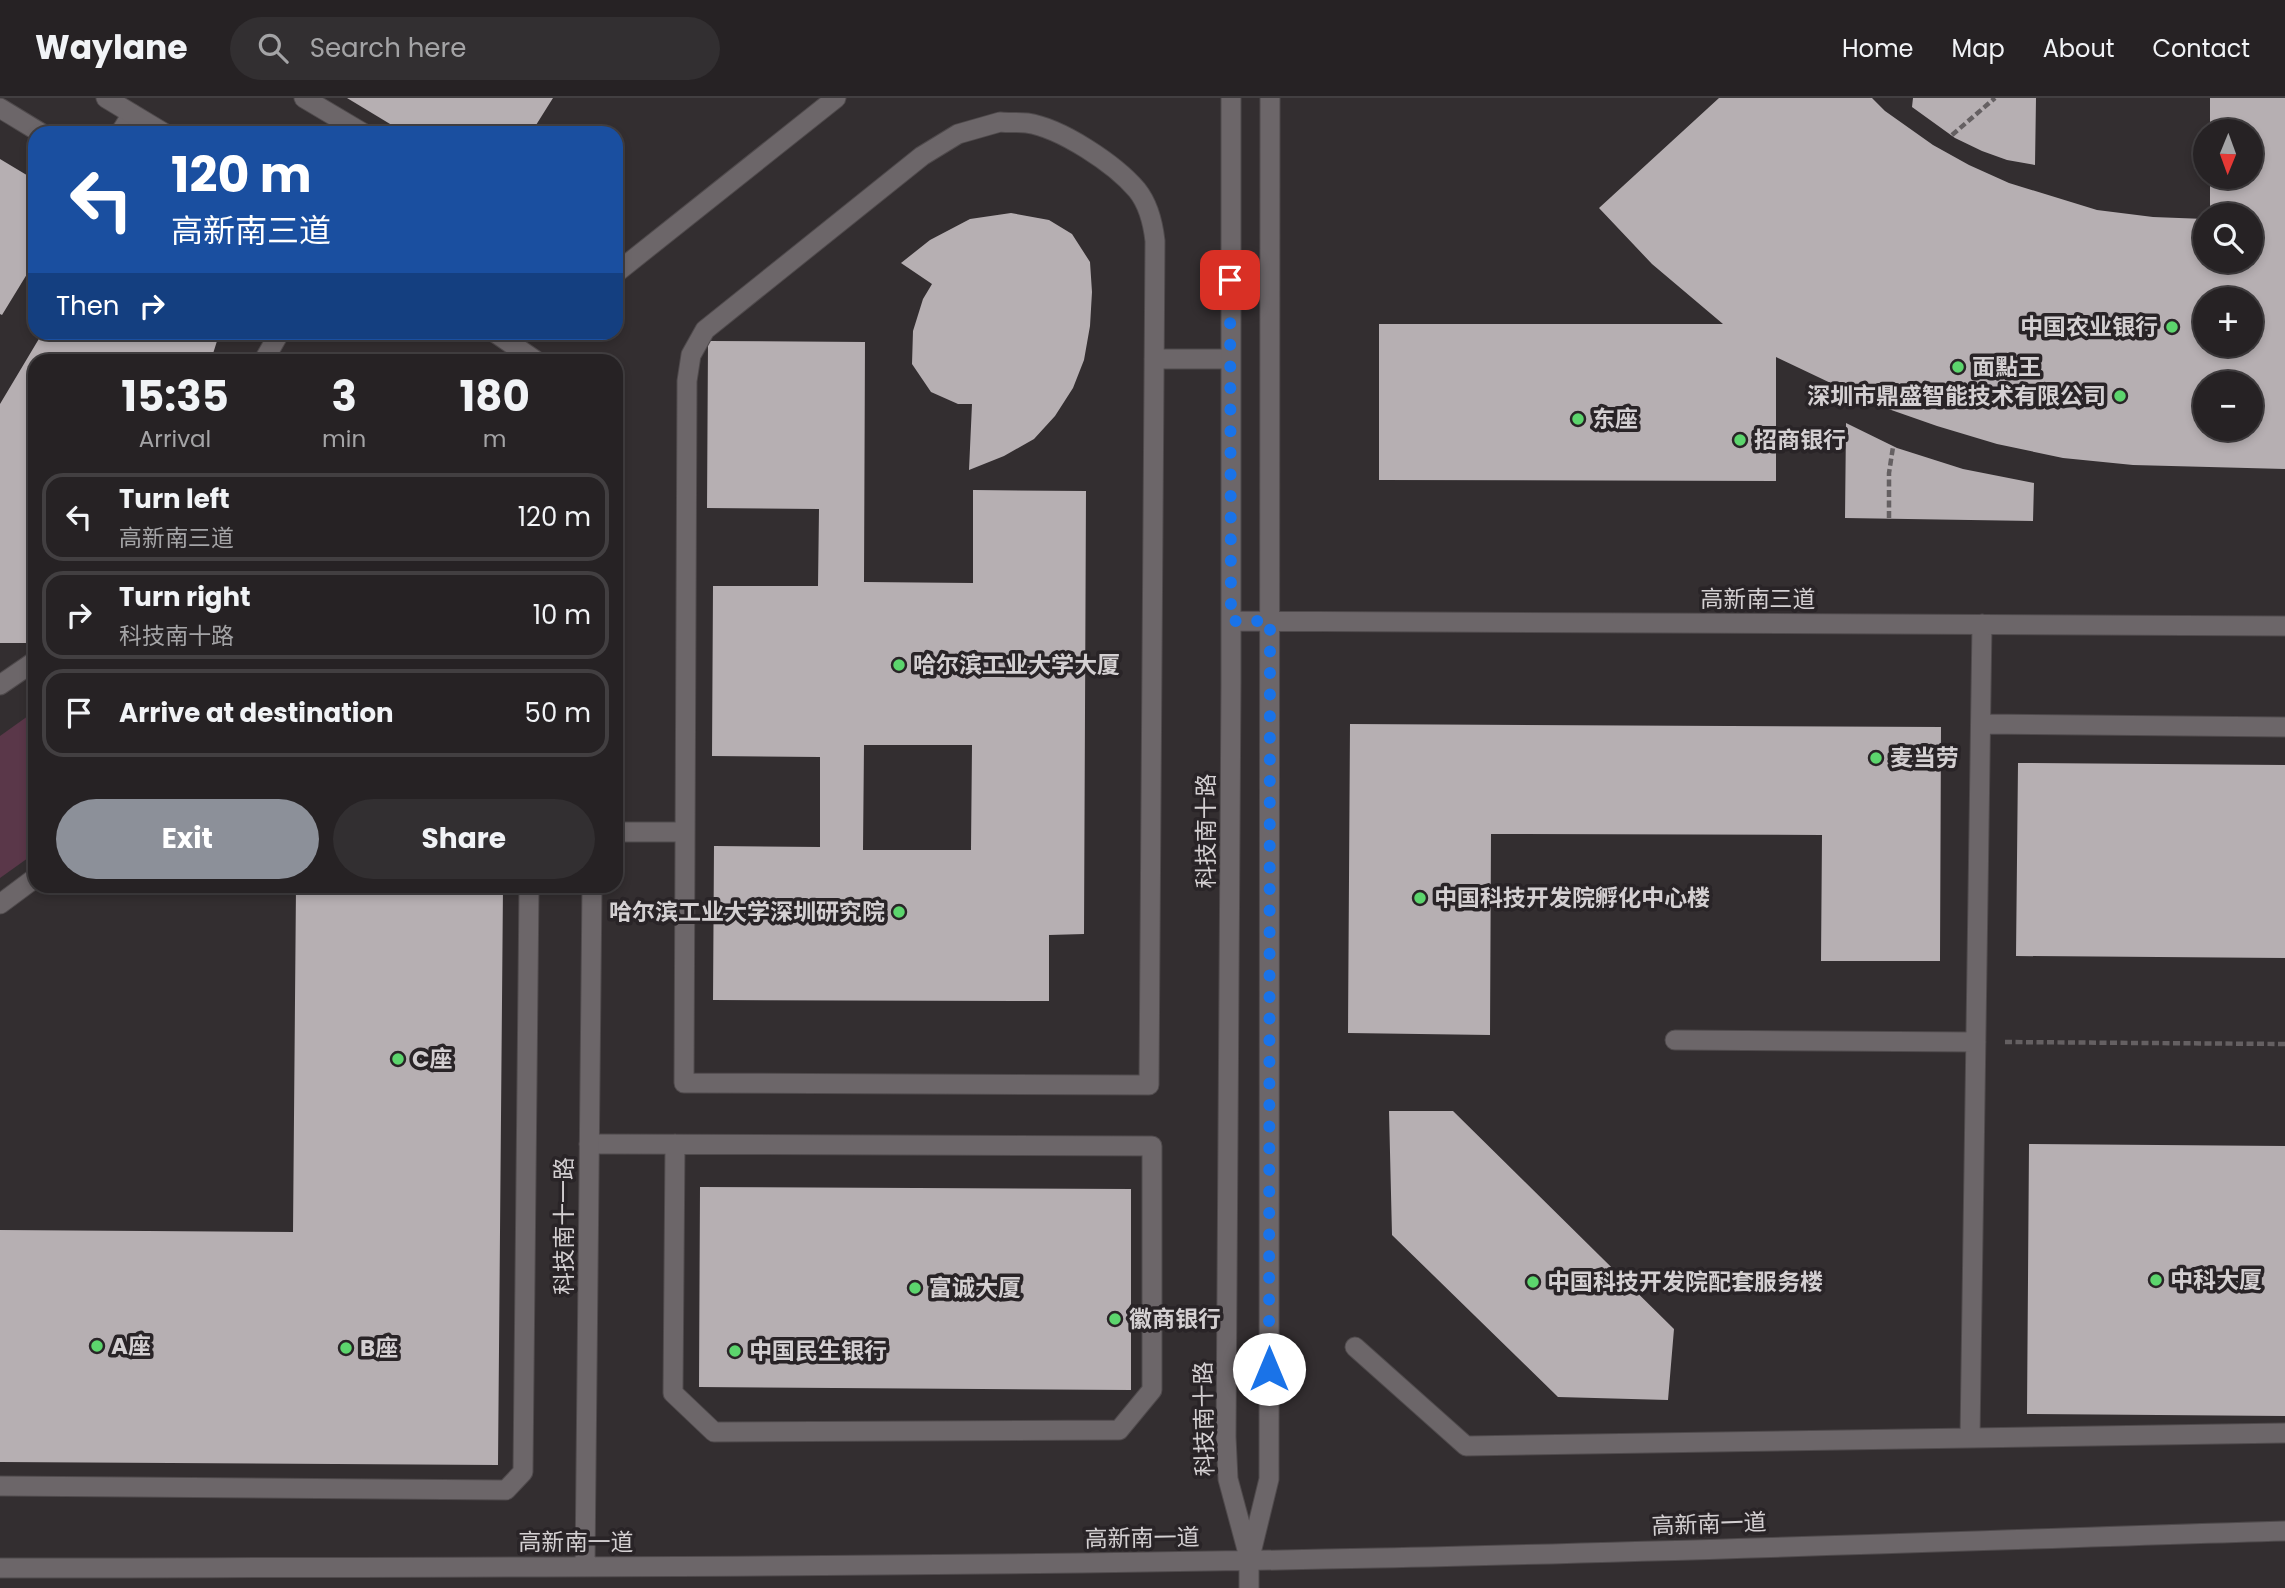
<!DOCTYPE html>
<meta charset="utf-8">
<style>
:root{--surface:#262224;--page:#322f31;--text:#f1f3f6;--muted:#a4a4a6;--line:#423f41;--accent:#8c9099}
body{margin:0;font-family:Poppins,"Noto Sans SC",sans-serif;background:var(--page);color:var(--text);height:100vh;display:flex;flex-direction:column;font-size:26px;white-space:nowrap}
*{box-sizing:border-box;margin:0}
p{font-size:23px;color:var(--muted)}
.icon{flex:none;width:38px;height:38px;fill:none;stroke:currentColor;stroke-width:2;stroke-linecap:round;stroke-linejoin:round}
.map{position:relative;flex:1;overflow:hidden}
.drawer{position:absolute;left:28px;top:256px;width:595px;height:539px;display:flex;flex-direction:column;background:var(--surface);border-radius:21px;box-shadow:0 4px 10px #0003,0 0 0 2px var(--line)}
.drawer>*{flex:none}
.hud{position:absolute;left:28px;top:28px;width:595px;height:214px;border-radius:21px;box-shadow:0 4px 10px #0003,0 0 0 2px var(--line);background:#1a4fa0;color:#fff;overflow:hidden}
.needle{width:46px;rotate:181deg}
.fabs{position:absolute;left:2193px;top:21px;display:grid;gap:14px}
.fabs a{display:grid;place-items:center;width:70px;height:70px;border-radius:50%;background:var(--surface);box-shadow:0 4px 10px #0003,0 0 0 2px var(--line);font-size:35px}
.pin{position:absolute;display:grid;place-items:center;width:60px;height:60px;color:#fff;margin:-30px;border-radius:14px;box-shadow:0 4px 10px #0006}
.me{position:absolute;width:77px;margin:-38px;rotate:0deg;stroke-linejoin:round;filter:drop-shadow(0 0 5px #0008)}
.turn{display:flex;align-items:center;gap:24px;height:147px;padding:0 28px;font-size:32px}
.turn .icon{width:91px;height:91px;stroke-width:2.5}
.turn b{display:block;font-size:49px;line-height:60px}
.then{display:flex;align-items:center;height:66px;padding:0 28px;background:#0003;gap:14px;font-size:26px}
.eta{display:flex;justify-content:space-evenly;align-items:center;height:119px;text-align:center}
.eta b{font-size:42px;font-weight:700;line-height:49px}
.button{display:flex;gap:14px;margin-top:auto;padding:14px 28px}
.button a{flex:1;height:80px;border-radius:42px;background:var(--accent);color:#fff;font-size:28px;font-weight:700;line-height:80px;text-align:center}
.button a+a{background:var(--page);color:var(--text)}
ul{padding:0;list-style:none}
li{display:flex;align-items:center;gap:21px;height:88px;margin:0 14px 10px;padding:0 14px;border:4px solid var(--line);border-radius:21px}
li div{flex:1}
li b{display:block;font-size:26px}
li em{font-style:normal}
header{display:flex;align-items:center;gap:42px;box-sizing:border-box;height:98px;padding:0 35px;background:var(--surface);border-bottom:2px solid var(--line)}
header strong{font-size:33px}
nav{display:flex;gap:38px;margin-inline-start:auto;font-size:24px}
.search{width:490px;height:63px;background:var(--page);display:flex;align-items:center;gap:18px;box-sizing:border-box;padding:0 24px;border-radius:38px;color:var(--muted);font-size:26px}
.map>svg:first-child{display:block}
</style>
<header>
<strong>Waylane</strong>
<div class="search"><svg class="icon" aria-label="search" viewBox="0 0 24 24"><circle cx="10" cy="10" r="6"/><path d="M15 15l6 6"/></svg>Search here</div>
<nav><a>Home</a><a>Map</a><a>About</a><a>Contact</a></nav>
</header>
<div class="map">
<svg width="2285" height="1490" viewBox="0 0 2285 1490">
<rect width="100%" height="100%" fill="#332e30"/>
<path fill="#5a3749" d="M35 613V755L0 780V638Z"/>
<path fill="#b6afb2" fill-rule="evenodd" d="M347 0H553L531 35H405Z
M1719 0H1872L1885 13 1933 47 1969 67 2009 85 2097 112 2153 119 2205 121V163H2250V117H2210V79H2250V33H2210V0H2285V371L2133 367 2063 360 1997 346 1937 328 1877 307 1776 259V383L1379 382V226H1723L1652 166 1599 110ZM2205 201H2250V247H2205ZM2205 285H2250V331H2205Z
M1913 0H2036L2035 67 2007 62 1982 53 1955 40 1912 9Z
M0 61 35 82V163L2 217 0 216Z
M1011 115 1049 122 1072 136 1090 164 1092 194 1090 228 1084 262 1073 290 1055 318 1034 341 1004 358 969 372 972 306H958L931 294 912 266 913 233 923 201 932 186 901 165 930 142 970 121Z
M43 234H217V243L211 262H35V545H0V306Z
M708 243 865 244 864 484 973 485V392L1086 393 1084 836 1049 837V903L713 902 714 748 820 749V659L712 658 713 488H818L819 411 707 410ZM864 647H972L971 752H863Z
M1846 325 1897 350 1963 371 2034 385 2033 423 1845 420Z
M1350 626 1941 629 1940 863H1821L1822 737 1491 736 1490 937 1348 935Z
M2018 665 2285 667V860L2016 858Z
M296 788H503L498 1367 0 1364V1132L293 1134Z
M1389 1013H1453L1674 1231 1668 1302 1558 1299 1392 1137Z
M2029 1046 2285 1048V1318L2027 1316Z
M700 1089 1131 1091V1292L699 1289Z"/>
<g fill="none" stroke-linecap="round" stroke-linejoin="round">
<g stroke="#4f4a4c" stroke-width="21">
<path id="service" d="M304 0 363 35
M0 10 41 35
M1000 24C1009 25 1018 24 1027 25 1061 30 1115 66 1137 92 1149 107 1153 125 1155 143L1149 987 684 985 687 283 691 257 705 232 922 58 958 36Z
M120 35 132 16
M616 175 836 0
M1154 261H1230
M264 262 280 234
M0 587 35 563
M1981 626 2285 629
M616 734H685
M0 806 35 780
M1675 942 1976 944
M589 1046 1152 1048V1292L1119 1332 714 1334 673 1295 675 1046
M1355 1249 1466 1348 2285 1335
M1970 1340 1982 526
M0 1388 506 1392 523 1374 529 788"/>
</g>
<g stroke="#4f4a4c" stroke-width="21">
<path id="tertiary" d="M106 0 164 35
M1231 0V585L1226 1339 1228 1381 1249 1459
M494 234 535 262
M1231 523 2285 528
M585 1469 592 788
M0 1470C459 1469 919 1470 1378 1460 1680 1454 1983 1442 2285 1433
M1249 1490V1463L1269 1381 1270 0"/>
</g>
<path stroke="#656062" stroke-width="4.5" stroke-dasharray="7 3.5" stroke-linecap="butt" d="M1952 37 1995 0
M1889 420V375L1893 349
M2005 944 2285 946"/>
<use href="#service" stroke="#6c6669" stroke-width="19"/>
<use href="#tertiary" stroke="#6c6669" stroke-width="19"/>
</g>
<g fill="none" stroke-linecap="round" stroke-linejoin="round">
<path stroke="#1a73e8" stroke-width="12" stroke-dasharray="0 21.6" d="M1230 182 1231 523H1270L1269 1271"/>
</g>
<g fill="#5cd56d" stroke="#292427" stroke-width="2.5">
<circle cx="2172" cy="229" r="7"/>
<circle cx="1958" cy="269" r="7"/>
<circle cx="2120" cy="298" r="7"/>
<circle cx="1578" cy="321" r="7"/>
<circle cx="1740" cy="342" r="7"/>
<circle cx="899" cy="567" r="7"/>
<circle cx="1876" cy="660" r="7"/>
<circle cx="1420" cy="800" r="7"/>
<circle cx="899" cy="814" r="7"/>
<circle cx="398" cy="961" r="7"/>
<circle cx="2156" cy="1182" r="7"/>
<circle cx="1533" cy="1184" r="7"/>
<circle cx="915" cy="1190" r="7"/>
<circle cx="1115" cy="1221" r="7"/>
<circle cx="97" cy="1248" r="7"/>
<circle cx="346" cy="1250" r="7"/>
<circle cx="735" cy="1253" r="7"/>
</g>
<g text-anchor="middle" stroke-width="7" stroke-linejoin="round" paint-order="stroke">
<g font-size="23" font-weight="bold" fill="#d4d0d2" stroke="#292427" text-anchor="start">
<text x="2158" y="237" text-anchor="end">中国农业银行</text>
<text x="1972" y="277">面點王</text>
<text x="2106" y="306" text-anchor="end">深圳市鼎盛智能技术有限公司</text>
<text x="1592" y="329">东座</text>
<text x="1754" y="350">招商银行</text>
<text x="913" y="575">哈尔滨工业大学大厦</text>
<text x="1890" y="668">麦当劳</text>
<text x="1434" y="808">中国科技开发院孵化中心楼</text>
<text x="885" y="822" text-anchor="end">哈尔滨工业大学深圳研究院</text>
<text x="412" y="969">C座</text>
<text x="2170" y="1190">中科大厦</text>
<text x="1547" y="1192">中国科技开发院配套服务楼</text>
<text x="929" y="1198">富诚大厦</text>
<text x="1129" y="1229">徽商银行</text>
<text x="111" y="1256">A座</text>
<text x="360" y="1258">B座</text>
<text x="749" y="1261">中国民生银行</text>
</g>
<g font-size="23" fill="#d4d0d2" stroke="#292427">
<text x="1758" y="509">高新南三道</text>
<text transform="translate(1206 733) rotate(-90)" y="8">科技南十路</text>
<text transform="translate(564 1128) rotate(-90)" y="8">科技南十一路</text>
<text transform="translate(1204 1321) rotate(-91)" y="8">科技南十路</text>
<text transform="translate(1709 1426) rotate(-2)" y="8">高新南一道</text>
<text transform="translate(1142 1440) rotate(-1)" y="8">高新南一道</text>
<text x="576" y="1452">高新南一道</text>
</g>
</g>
</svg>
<div class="fabs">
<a><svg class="needle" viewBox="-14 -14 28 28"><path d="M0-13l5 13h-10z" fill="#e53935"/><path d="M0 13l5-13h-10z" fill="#a4a4a6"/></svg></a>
<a><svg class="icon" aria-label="search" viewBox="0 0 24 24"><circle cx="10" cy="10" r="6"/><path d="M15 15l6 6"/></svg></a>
<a>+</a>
<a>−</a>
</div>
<div class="pin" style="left:1230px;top:182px;background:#d93025"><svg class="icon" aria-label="arrive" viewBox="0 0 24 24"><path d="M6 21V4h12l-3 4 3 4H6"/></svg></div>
<svg class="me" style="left:1269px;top:1271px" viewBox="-20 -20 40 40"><circle r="19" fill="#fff"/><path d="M0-13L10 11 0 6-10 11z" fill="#1a73e8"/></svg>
<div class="hud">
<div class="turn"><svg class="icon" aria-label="left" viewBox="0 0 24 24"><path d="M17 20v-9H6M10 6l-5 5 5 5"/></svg><div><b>120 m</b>高新南三道</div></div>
<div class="then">Then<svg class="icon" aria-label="right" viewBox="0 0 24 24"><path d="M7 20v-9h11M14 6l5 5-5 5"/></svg></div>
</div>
<section class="drawer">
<div class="eta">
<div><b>15:35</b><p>Arrival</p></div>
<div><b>3</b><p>min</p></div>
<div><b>180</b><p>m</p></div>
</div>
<ul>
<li><svg class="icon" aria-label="left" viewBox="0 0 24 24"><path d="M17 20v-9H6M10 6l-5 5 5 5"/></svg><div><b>Turn left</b><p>高新南三道</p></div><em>120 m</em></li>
<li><svg class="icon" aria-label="right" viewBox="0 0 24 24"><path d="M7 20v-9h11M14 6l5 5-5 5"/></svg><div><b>Turn right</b><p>科技南十路</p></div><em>10 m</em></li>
<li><svg class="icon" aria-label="arrive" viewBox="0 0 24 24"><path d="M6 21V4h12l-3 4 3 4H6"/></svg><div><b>Arrive at destination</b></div><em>50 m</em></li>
</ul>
<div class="button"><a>Exit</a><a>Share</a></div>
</section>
</div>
